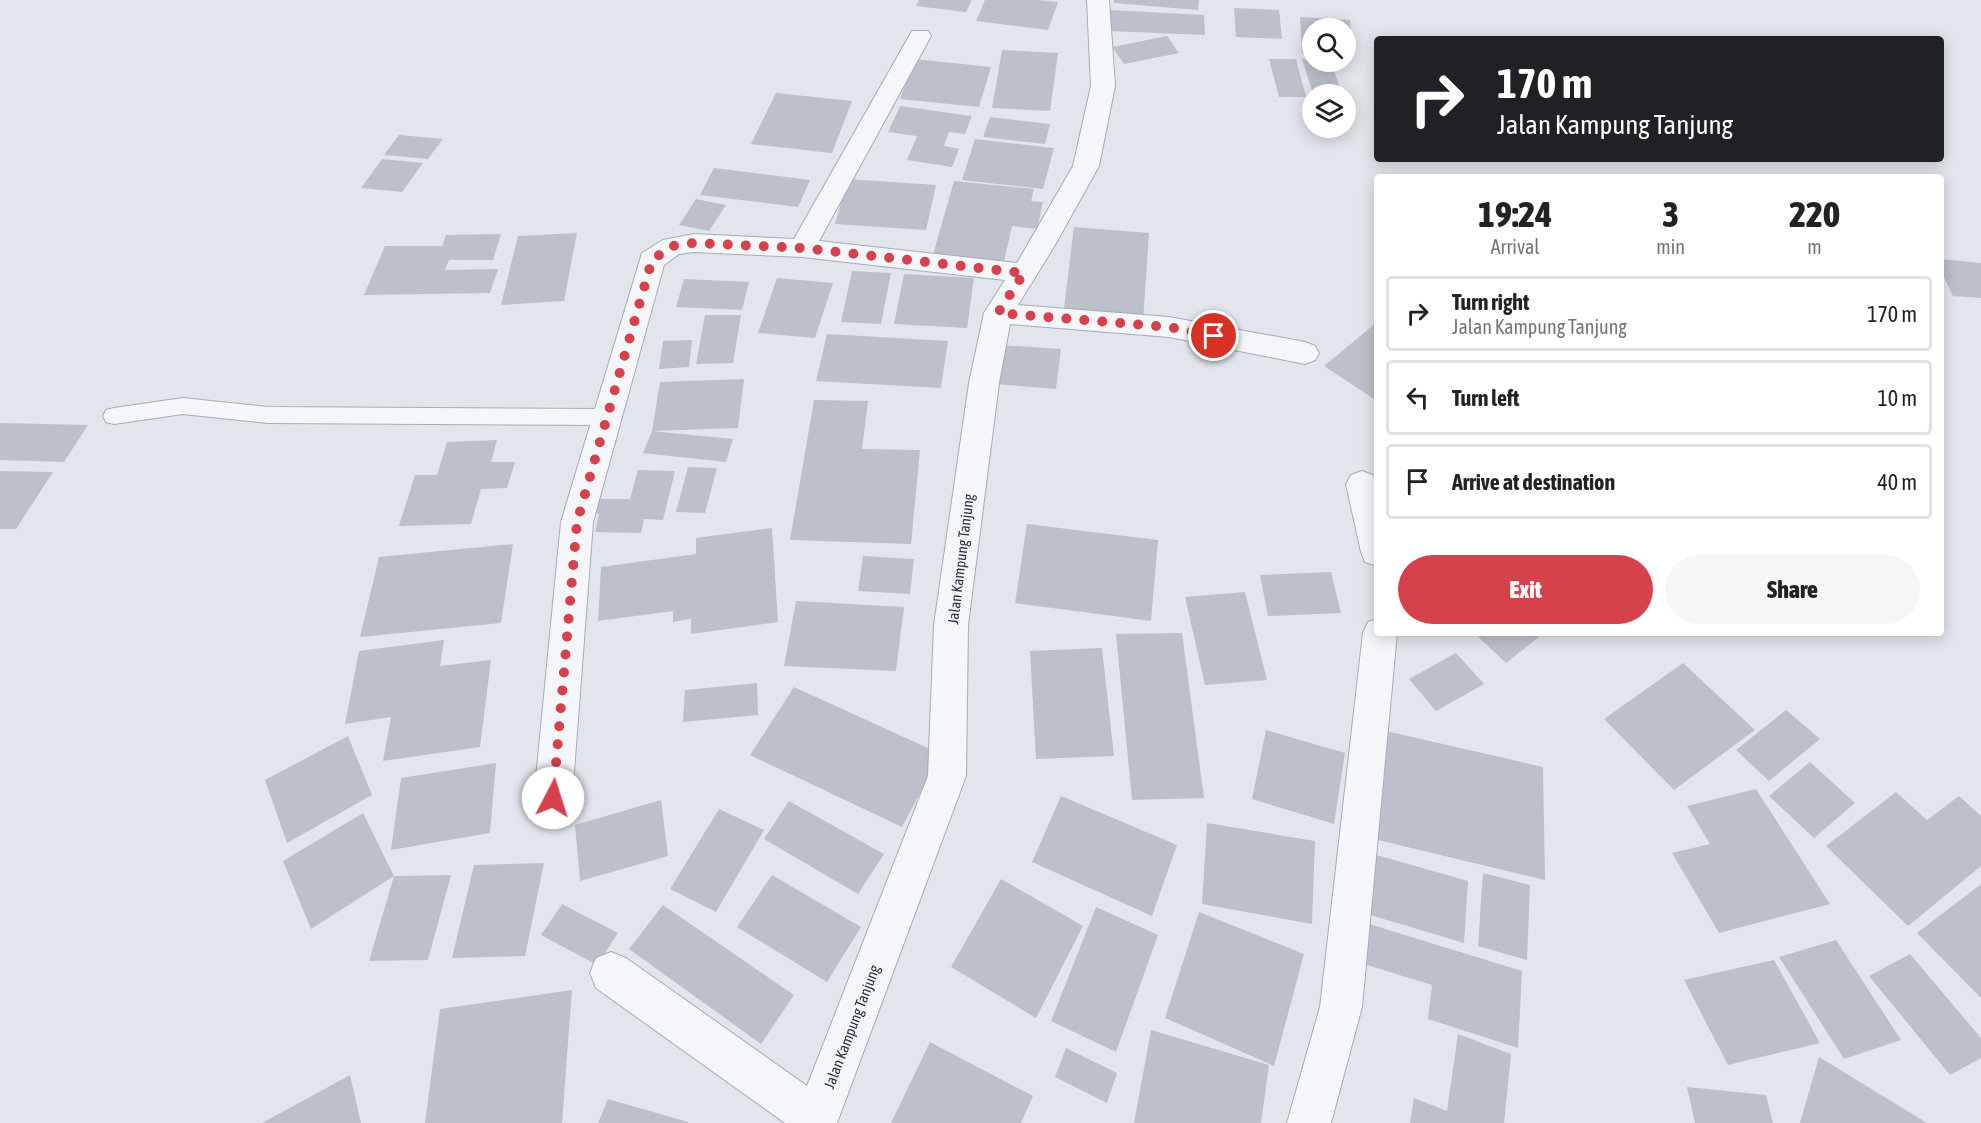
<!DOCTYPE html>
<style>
:root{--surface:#fff;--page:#f6f6f6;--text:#222;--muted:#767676;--line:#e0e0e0;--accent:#d6424c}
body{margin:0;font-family:"Asap Condensed",sans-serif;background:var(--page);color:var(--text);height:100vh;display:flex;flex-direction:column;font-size:22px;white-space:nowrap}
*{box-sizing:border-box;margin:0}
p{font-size:20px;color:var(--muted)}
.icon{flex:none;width:33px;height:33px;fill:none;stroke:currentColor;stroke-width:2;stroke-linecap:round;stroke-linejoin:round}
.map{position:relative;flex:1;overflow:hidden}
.sheet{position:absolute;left:1374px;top:174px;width:570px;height:462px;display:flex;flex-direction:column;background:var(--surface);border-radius:6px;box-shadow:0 3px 15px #0003}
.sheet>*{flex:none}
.top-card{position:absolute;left:1374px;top:36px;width:570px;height:126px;border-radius:6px;box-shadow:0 3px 15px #0003;background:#202124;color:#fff;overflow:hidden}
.fabs{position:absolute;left:1302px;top:18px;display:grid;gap:12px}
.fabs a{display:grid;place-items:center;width:54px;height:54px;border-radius:50%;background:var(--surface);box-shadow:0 3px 15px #0003;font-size:30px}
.pin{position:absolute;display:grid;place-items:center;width:51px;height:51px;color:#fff;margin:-26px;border:3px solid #fff;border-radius:50%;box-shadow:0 2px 6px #0007}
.me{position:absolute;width:66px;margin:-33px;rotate:5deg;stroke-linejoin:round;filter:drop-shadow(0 0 4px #0008)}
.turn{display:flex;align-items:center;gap:21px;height:126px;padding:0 24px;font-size:27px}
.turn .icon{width:78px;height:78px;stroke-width:2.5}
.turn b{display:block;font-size:42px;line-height:51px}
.eta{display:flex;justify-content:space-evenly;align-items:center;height:102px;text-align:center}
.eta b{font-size:36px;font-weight:800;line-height:42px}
.primary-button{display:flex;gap:12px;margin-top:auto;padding:12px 24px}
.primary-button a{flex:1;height:69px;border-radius:36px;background:var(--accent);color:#fff;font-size:24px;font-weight:800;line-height:69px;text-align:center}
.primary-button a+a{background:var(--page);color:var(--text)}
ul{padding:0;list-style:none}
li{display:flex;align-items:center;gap:18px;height:75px;margin:0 12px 9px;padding:0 12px;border:3px solid var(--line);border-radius:6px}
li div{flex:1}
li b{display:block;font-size:22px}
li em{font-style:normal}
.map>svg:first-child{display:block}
</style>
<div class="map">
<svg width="1981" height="1123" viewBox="0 0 1981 1123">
<rect width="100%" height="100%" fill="#e2e5eb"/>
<path fill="#bcc0cb" d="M919 0H972L966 12 916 6Z
M985 0H1038L1058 2 1048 30 976 21Z
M1114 0H1199L1198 10 1114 3Z
M1234 8 1279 10 1282 39 1236 37Z
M1109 10 1204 15 1205 35 1108 31Z
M1300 17 1350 20 1353 56H1346V28H1312V54L1302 53Z
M1167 36 1179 53 1124 64 1112 47Z
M1002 50 1058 53 1050 111 992 108Z
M914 59 991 67 979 107 900 99Z
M1269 59H1296L1306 97H1279Z
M1302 59 1331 62 1342 94H1313Z
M776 93 852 101 832 153 751 144Z
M900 106 972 116 965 134 949 132 944 146 959 149 952 167 907 160 917 136 888 132Z
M990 117 1050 124 1045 144 983 137Z
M399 135 443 139 428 159 384 155Z
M975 139 1054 148 1043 189 962 180Z
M382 159 423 163 402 192 361 188Z
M714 168 810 180 798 207 700 195Z
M848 179 936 185 926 230 835 224Z
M954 181 1034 189 1031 201 1043 202 1037 229 1012 226 1003 266 932 258Z
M696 199 726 205 709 231 679 225Z
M1074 227 1149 233 1143 322 1063 316Z
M577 233 564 301 501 305 518 236Z
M501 234 493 260H449L445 270 498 269 490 293 364 295 385 246H442L446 235Z
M1941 259 1981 263V298L1953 296 1941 271Z
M852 271 891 273 881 324 841 322Z
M904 274 974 278 967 328 894 324Z
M777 278 833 283 815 338 758 333Z
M684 279 749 282 742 310 676 307Z
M705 315H741L733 363 696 364Z
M1377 322V401L1324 366Z
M827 334 948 341 941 388 816 381Z
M692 340 689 367 659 369 663 341Z
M1001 345 1061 349 1056 389 996 384Z
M744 379 738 428 652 431 660 382Z
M814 400 868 401 862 449 920 450 911 544 790 540Z
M0 423 88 425 64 462 0 460Z
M652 431 733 439 726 462 643 453Z
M497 440 491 462H515L507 488 481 489 471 524 399 526 415 475H437L447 442Z
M688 467 717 468 705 513 676 512Z
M638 470 675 471 663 520 644 519 641 533 595 532 599 514H591L595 499H630Z
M0 471 53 472 16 529H0Z
M1027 524 1158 540 1151 621 1015 603Z
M772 528 778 622 691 634V619L673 622V611L598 621 601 567 696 554V538Z
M513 544 501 623 360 637 379 557Z
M863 556 914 559 910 594 858 591Z
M1331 572 1341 613 1268 616 1260 575Z
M1245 592 1267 680 1205 685 1185 597Z
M796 601 904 607 896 671 784 666Z
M1182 633 1204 798 1132 800 1116 634Z
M1474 633H1544L1506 663Z
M444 640 440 666 491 660 480 747 383 761 391 717 345 724 359 651Z
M1102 648 1114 756 1036 759 1030 651Z
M1456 653 1484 684 1436 711 1409 679Z
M1683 663 1755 730 1674 790 1604 719Z
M757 683 758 715 683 722 685 690Z
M794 687 941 754 902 827 750 755Z
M1786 710 1820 739 1769 781 1736 750Z
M1266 730 1345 753 1334 824 1252 799Z
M1386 731 1543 767 1545 880 1378 840Z
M348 736 372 795 287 843 265 780Z
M1810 762 1855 803 1814 838 1769 796Z
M496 763 490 833 391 850 401 778Z
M1756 789 1830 904 1719 933 1672 853 1710 844 1687 806Z
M1896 792 1927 820 1959 796 1981 816V866L1908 926 1826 846Z
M1061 796 1177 845 1152 916 1032 862Z
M661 800 668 856 580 881 575 825Z
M789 801 884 854 858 894 764 839Z
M719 809 764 830 716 912 670 889Z
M363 813 394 876 311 929 283 861Z
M1207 823 1315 841 1312 924 1202 904Z
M1373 854 1468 881 1464 943 1367 914Z
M544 863 525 956 452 958 474 865Z
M1483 873 1530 885 1527 960 1478 946Z
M451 875 428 960 369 961 394 876Z
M772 875 861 927 827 982 737 927Z
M1001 879 1083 926 1036 1018 951 967Z
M1981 884V998L1917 933Z
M562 904 618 933 597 965 541 935Z
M663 905 794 995 761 1044 629 949Z
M1096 907 1158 935 1116 1052 1051 1021Z
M1199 912 1304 954 1274 1066 1165 1018Z
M1369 924 1522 971 1518 1048 1428 1019 1432 985 1364 964Z
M1836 940 1901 1040 1844 1059 1779 957Z
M1910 954 1981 1038V1058L1950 1075 1869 976Z
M1774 960 1820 1043 1728 1065 1684 980Z
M572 990 562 1123H425L440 1009Z
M1151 1030 1269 1065 1261 1123H1134Z
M1458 1034 1511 1054 1504 1123H1410L1414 1098 1447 1111Z
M930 1042 1033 1096 1021 1123H891Z
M1066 1048 1117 1073 1107 1103 1055 1077Z
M1819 1057 1927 1123H1800Z
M350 1075 361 1123H262Z
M1687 1087 1766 1095 1773 1123H1695Z
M608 1099 688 1122V1123H598Z"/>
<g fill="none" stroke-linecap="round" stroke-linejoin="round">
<g stroke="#a7abb6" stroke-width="2">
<path id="lane" d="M183 398 268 407 606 409 614 411 617 417 614 423 606 425 268 423 183 414 114 424 106 422 103 416 106 410 114 408Z"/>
</g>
<g stroke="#a7abb6" stroke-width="2">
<path id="street" d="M1087 0H1109L1115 86 1099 166 1055 245 1018 305 1169 317 1305 342 1315 346 1319 353 1315 360 1305 364 1169 337 1010 324 999 383 968 625 966 776 837 1123H785L596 988 590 973 596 958 611 952 626 958 807 1086 928 776 934 625 969 383 984 313 1005 280 802 257 694 252 679 254 664 265 593 522 572 798 566 811 553 816 540 811 534 798 561 522 642 253 663 240 694 234 794 239 912 31H928L931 36 819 241 1017 263 1073 166 1091 86Z
M1362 471 1373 475 1377 483V566L1365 562 1361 552 1346 484 1351 475Z
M1377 619V633H1397L1362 1007 1331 1123H1287L1320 1007 1363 633 1368 622Z"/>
</g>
<use href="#lane" fill="#f5f6f9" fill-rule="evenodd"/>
<use href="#street" fill="#f5f6f9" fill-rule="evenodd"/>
</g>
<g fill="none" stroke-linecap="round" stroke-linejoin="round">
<path stroke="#d6424c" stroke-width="10" stroke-dasharray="0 18" d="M553 798 577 522 652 260 672 246 694 243 802 248 1024 273 998 313 1169 327 1214 336"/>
</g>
<g text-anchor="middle" stroke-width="4.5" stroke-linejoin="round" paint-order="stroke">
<g font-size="15" fill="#293144" stroke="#f2f4f8">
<text transform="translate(961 559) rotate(-83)" y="5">Jalan Kampung Tanjung</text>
<text transform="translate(852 1027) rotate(-69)" y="5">Jalan Kampung Tanjung</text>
</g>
</g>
</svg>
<div class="fabs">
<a><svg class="icon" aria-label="search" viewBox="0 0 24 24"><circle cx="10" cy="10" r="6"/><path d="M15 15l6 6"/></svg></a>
<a><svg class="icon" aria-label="layers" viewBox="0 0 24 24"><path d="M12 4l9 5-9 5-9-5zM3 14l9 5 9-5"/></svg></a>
</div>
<div class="pin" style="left:1214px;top:336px;background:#d93025"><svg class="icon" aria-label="arrive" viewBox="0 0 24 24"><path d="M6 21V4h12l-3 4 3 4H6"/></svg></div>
<svg class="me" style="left:553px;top:798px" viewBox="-20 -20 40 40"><circle r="19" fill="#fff"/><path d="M0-13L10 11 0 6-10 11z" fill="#d6424c"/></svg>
<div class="top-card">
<div class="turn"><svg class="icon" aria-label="right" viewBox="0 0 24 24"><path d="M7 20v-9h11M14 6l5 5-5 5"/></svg><div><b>170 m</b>Jalan Kampung Tanjung</div></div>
</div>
<section class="sheet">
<div class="eta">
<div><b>19:24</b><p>Arrival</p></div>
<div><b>3</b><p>min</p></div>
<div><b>220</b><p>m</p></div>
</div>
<ul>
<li><svg class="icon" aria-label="right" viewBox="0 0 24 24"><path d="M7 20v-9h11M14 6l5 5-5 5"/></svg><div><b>Turn right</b><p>Jalan Kampung Tanjung</p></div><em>170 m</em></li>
<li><svg class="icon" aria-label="left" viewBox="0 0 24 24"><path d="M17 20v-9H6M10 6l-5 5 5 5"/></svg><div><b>Turn left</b></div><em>10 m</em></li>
<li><svg class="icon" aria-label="arrive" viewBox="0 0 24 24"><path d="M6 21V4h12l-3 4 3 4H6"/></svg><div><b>Arrive at destination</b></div><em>40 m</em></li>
</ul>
<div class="primary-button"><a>Exit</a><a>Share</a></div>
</section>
</div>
